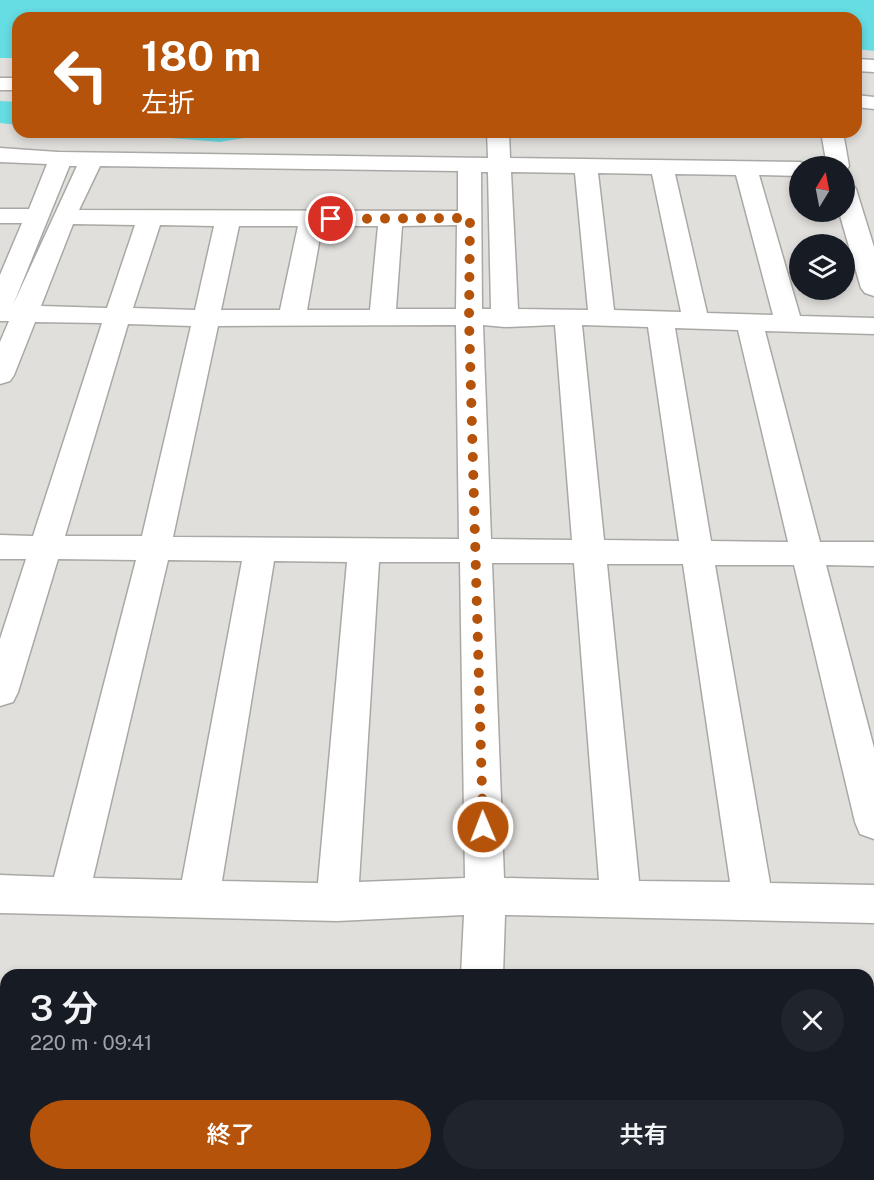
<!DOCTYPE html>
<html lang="ja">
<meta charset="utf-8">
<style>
:root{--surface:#171b24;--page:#20242c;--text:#f1f3f6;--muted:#9ea1a6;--accent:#b45309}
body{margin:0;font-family:"Public Sans","Noto Sans JP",sans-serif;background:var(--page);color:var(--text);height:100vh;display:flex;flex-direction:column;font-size:22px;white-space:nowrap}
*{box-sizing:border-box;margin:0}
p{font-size:20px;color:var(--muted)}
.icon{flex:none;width:33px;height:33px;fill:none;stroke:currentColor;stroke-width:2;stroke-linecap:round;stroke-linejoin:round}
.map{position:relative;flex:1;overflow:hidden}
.details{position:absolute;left:0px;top:969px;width:874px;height:212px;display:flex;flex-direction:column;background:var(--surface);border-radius:18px 18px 0 0;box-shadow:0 3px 9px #0003}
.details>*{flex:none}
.hud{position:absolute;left:12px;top:12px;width:850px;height:126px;border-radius:18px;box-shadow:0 3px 9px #0003;background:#b45309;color:#fff;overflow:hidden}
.needle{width:39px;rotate:10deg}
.tools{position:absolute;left:789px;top:156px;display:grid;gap:12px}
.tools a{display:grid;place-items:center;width:66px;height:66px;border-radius:50%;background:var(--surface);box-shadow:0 3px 9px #0003;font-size:30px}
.pin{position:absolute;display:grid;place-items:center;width:51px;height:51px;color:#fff;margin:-26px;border:3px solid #fff;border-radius:50%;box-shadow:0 2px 6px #0007}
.me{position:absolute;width:66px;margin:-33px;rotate:359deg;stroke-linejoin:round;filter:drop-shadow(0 0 4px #0008)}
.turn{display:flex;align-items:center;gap:21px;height:126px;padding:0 30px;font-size:27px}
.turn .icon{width:78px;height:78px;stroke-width:2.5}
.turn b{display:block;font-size:42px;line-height:51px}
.round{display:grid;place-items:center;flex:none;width:63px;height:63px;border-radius:32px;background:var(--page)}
.head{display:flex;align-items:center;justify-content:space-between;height:102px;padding:0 30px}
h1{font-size:36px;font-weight:600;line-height:45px}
.action{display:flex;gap:12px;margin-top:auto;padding:12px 30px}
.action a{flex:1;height:69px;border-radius:36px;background:var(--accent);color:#fff;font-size:24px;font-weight:600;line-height:69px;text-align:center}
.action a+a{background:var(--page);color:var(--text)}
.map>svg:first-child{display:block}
</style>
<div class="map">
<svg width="874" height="1180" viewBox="0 0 874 1180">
<rect width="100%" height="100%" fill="#e1dfdc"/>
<path fill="#66dce3" d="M0 0H874V51L857 49 856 18H18V58H0Z
M0 101 18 102V125L0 123Z
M95 132H279L220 142Z"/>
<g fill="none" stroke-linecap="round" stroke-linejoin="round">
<g stroke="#aaa8a5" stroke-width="3">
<path id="minor" d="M856 59 874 60V72L856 71Z
M0 78H18V90H0Z
M856 95 874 97V109L856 107Z
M487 132H509L510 158 800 162 810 166H800V176L759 175 800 316 874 318V334L765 331 820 542H874V566L826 565 874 748V839L860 834 855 822 794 565H715L770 883 874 885V923L505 915 503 975H461L464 915 337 921 0 913V875L54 877 136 560 58 559 18 692 13 702 0 706V639L26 559H0V535L33 536 102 323 35 322 14 375 10 381 0 384V342L9 321H0V275L22 223H0V209H29L47 164 0 162V148L58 152 488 158ZM69 166H77L13 305 69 167ZM100 166 458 171V211L79 210ZM481 172H488L491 309H482ZM511 172 575 173 588 310 518 309ZM598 173 652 174 681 312 614 310ZM675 174 736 175 773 315 707 313ZM73 224 135 225 107 308 41 306ZM160 225 214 226 195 310 133 308ZM457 225 456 309H396L402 226ZM239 226H298L280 310H221ZM322 226H378L370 310H307ZM128 324 191 326 142 536H65ZM456 325 459 539 173 537 218 326ZM483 325 505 327 555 325 572 540 491 539ZM582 325 648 327 679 541 604 540ZM675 328 738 330 788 542 711 541ZM168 560 242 561 182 880 93 878ZM274 561 347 562 318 883 222 881ZM379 562H460L465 878 359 882ZM492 563H574L599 880 504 878ZM607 564H683L730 882 639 881Z
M821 132H843L849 166 846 171 844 166H827Z
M844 182 852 184 856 189 874 247V296L865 293 861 288 839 212H844Z
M449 1174H497V1180H449Z"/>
</g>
<use href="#minor" fill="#fff" fill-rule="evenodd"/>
</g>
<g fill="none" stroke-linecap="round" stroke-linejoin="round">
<path stroke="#b45309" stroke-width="10" stroke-dasharray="0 18" d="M331 219 470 218 469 319 483 827"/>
</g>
</svg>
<div class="tools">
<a><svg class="needle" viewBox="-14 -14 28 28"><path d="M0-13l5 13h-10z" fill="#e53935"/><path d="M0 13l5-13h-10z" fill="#9ea1a6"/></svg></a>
<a><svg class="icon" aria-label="layers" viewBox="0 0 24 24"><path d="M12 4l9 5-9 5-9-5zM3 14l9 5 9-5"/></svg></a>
</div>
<div class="pin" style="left:331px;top:219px;background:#d93025"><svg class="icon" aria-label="arrive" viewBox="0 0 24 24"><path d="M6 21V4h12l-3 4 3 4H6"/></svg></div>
<svg class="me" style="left:483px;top:827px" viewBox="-20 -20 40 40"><circle r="17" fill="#b45309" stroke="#fff" stroke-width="3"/><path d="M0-11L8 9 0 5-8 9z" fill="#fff"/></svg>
<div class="hud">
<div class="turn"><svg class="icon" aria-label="left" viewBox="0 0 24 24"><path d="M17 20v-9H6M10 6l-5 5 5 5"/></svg><div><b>180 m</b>左折</div></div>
</div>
<section class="details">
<div class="head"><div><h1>3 分</h1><p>220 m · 09:41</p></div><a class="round"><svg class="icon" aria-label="close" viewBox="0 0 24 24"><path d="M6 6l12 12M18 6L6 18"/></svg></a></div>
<div class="action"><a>終了</a><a>共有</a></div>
</section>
</div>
